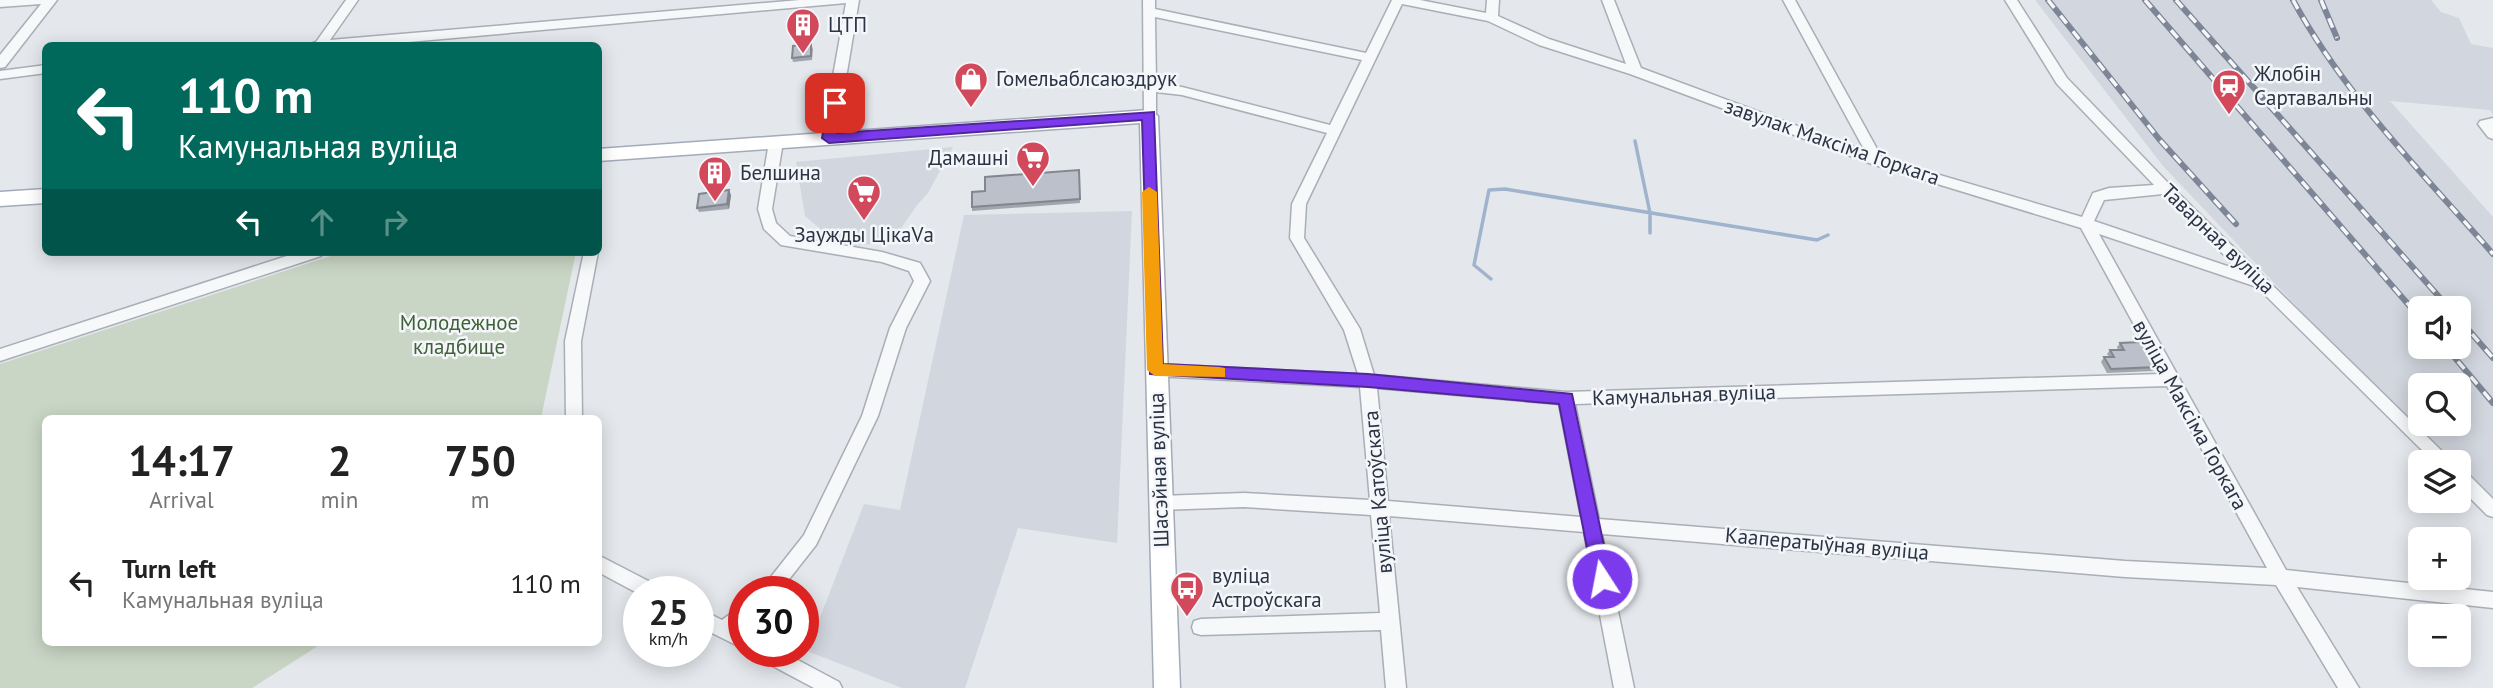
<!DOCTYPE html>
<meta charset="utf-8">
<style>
:root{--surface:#fff;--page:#f6f6f6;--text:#222;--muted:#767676}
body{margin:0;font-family:"PT Sans",sans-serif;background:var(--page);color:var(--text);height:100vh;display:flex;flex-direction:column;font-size:26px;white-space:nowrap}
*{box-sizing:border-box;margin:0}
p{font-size:23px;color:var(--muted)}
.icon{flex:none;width:38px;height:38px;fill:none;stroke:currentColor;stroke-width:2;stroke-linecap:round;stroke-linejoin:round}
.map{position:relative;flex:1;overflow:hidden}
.side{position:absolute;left:42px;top:415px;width:560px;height:231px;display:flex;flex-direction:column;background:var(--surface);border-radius:10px;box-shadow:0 4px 18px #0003}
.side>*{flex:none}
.hud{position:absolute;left:42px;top:42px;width:560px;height:214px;border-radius:10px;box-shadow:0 4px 18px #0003;background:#00695c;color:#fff;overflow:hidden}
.buttons{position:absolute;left:2408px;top:296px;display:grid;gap:14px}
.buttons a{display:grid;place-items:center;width:63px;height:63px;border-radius:10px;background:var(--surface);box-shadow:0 4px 18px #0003;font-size:35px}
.speed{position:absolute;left:623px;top:576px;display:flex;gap:14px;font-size:35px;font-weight:700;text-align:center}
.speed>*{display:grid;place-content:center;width:91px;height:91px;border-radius:50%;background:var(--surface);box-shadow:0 4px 18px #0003;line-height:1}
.speed small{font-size:18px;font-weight:400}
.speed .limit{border:10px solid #d22;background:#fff;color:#111}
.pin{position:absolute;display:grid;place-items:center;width:60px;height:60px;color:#fff;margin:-30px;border-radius:14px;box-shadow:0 4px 10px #0006}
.me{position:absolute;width:77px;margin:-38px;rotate:349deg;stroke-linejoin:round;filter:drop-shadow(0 0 5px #0008)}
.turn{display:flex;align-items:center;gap:24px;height:147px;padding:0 21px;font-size:32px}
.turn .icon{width:91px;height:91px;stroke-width:2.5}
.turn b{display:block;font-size:49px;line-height:60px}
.lanes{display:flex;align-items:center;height:66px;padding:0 21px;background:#0003;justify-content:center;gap:35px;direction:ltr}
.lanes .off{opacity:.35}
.eta{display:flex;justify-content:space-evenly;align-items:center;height:119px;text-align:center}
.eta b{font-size:42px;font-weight:700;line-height:49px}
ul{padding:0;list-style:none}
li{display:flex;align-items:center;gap:21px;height:98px;padding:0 21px}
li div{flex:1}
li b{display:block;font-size:26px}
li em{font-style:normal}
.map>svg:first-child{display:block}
</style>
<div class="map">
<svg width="2493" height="688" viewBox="0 0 2493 688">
<rect width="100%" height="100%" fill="#e4e7ec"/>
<path fill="#d2d6de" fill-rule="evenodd" d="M2035 0H2431L2441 12 2459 18 2471 44 2493 48V115L2490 110 2390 101 2493 217V499L2459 467V462H2453L2375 389 2163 166ZM2420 308H2459V346H2420ZM2420 385H2459V424H2420Z
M953 147 928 193 917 205 892 242 842 247 805 216 796 162Z
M1132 211 1117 543 1018 528 965 688H902L807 651 864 504 900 510 964 215Z"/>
<path fill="#c9d6c5" d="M343 252H576L541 418H46V642H324L252 688H0V364Z"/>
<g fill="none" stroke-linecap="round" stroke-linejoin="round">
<path stroke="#9fb4cc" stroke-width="3.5" d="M1635 141 1650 213V233
M1491 279 1474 265 1489 190 1505 189 1817 240 1828 235"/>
<g stroke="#a9aeb7" stroke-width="3">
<path id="minor" d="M0 0H57L5 67 0 68V55L41 4 0 7Z
M346 0H358L330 40 800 0H859L836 138 829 143 822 138 846 3 363 46H305L316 42Z
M1143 0H1155V9L1366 53 1392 0H1420L1486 13 1487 0H1499L1498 16 1549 39 1626 64 1602 0H1614L1641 68 1865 151 1783 0H1795L1882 158 2082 217 2093 193 2109 188 2154 185 2057 84 2005 0H2017L2067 78 2171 186 2453 462H2434L2257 287 2099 234 2286 570 2493 592V608L2297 587 2359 688H2338L2276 585 2125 577 1602 534 1634 688H1614L1584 532 1389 516 1406 688H1386L1381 630 1201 635 1194 633 1192 627 1194 621 1201 619 1380 613 1371 515 1244 507 1160 510 1154 508 1151 503 1154 498 1160 496 1244 493 1370 500 1360 387 1155 376 1149 374 1147 370 1149 366 1155 364 1358 374 1344 330 1290 238 1292 204 1327 133 1182 95 1156 92V116L1149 120 1144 119ZM1402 4 1488 21 1539 45 1630 74 1872 164 2081 228 2161 374 1566 392 1374 375 1360 329 1304 238 1306 204ZM1155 17 1362 60 1330 125 1182 87 1156 84ZM2163 194 2239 270 2094 221 2104 200ZM2167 386 2267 568 2125 561 1599 519 1575 404ZM1377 388 1559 404 1581 517 1388 501Z
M46 65V73L0 79V71Z
M2493 118V139L2488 137 2478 124 2480 121Z
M776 137 783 142 772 209 776 223 790 236 882 252 920 263 930 281 906 328 878 416 816 545 779 592H759L804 535 862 416 890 328 914 281 909 271 882 262 781 245 764 229 758 209 769 142Z
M299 252H323L321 256 0 361V349Z
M584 252H598L581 341 582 418H566L565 341Z
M2459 469 2465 471 2493 499V517L2487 515 2459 487Z
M598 555 658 586 661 592H639V594L598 572Z
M744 604V624L739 629 744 631V649L698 626V608L722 620Z
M754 651H781L839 682 842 688H814L756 657Z"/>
</g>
<g stroke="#a3abb8" stroke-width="3">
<path id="major" d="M1149 110 1158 116 1180 688H1154L1140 123 598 161V149Z
M46 189V203L0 206V192Z"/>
</g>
<use href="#minor" fill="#f7f8fa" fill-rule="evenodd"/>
<use href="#major" fill="#fff" fill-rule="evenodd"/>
<g stroke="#7d8696" stroke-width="6">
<path id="rail" d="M2048 0 2159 139 2236 224
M2145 0 2420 318
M2176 0 2449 308
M2293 0C2345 96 2422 172 2493 254
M2321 0 2337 38
M2459 319 2493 358
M2445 346 2493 403"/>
</g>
<use href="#rail" stroke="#f4f6f9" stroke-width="3.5" stroke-dasharray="10" stroke-linecap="butt"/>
</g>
<path fill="#a1a5ae" d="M811 44 813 49 812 60 793 62 792 58Z
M1079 174 1080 203 972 211V207L985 191Z
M731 195 729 209 699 212 697 208Z
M2120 343 2156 367 2153 371 2107 373 2101 362 2104 357H2109L2107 354 2110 350H2118L2117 347Z"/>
<path fill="#83868d" d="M729 190 731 195 729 209 727 204Z"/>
<path fill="#bbc0ca" stroke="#83868d" stroke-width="2" d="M811 44V56L792 58 793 46Z
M1079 170 1080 199 972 207V192L985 191V177Z
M729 190 727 204 697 208 699 194Z
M2141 342 2156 367 2111 369 2104 357H2114L2110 350H2124L2120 343Z"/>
<path fill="#7c3aed" stroke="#51269a" stroke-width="2" d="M835 98 841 103 837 133 1154 112 1163 364 1368 374 1572 394 1611 579 1608 584H1595L1593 579 1559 404 1368 387 1150 374 1142 120 829 143 822 138 828 103Z"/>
<path fill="#f59e0b" d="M1149 187 1157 192 1163 364 1219 367 1225 368V377L1155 376 1147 370 1142 192Z"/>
<defs>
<g id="building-pin" transform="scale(1.75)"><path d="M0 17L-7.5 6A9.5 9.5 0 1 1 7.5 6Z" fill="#d1495b" stroke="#f4f6f9"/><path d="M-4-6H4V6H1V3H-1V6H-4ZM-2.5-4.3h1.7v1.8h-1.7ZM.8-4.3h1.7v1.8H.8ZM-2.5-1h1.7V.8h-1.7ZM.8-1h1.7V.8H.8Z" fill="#fff"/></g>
<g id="shop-pin" transform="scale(1.75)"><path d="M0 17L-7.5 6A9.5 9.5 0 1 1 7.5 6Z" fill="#d1495b" stroke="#f4f6f9"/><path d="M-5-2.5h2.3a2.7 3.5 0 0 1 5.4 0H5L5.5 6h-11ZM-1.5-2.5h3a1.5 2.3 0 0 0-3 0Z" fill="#fff"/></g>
<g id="station-pin" transform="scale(1.75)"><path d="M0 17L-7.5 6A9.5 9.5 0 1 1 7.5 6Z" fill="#d1495b" stroke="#f4f6f9"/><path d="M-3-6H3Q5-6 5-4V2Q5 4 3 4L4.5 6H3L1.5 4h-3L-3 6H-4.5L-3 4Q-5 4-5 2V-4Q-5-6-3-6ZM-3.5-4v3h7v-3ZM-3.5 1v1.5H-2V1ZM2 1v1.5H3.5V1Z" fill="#fff"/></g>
<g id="supermarket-pin" transform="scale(1.75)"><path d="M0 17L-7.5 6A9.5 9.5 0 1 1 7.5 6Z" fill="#d1495b" stroke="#f4f6f9"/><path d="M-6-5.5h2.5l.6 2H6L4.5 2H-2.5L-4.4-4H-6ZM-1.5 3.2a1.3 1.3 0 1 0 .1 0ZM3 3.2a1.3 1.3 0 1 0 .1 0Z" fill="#fff"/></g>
<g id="bus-pin" transform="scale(1.75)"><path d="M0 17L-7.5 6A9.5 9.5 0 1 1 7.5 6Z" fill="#d1495b" stroke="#f4f6f9"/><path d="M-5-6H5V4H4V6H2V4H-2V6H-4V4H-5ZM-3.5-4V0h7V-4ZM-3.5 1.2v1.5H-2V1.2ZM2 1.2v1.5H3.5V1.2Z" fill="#fff"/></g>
</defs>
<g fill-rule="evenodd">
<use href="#building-pin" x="803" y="25"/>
<use href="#shop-pin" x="971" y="79"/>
<use href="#station-pin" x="2229" y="86"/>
<use href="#supermarket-pin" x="1033" y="158"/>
<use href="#building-pin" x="715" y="173"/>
<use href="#supermarket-pin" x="864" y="192"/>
<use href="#bus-pin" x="1187" y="588"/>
</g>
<g text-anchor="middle" stroke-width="5" stroke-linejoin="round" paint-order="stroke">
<g font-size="21" fill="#2b3445" stroke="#f4f6f9" text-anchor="start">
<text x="828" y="32">ЦТП</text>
<text x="2254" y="81">Жлобін<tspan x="2254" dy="24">Сартавальны</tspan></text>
<text x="996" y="86">Гомельаблсаюздрук</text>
<text x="1009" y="165" text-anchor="end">Дамашні</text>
<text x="740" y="180">Белшина</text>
<text x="864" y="242" text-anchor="middle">Заужды ЦікаVа</text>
<text x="1212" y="583">вуліца<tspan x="1212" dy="24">Астроўскага</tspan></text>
</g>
<g font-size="21" fill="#2b3445" stroke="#f4f6f9">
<text transform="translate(1832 142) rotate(19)" y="7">завулак Максіма Горкага</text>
<text transform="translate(2218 239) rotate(44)" y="7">Таварная вуліца</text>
<text transform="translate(1684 395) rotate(-2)" y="7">Камунальная вуліца</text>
<text transform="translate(2190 415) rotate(61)" y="7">вуліца Максіма Горкага</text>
<text transform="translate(1159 470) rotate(-92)" y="7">Шасэйная вуліца</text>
<text transform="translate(1378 492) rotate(-95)" y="7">вуліца Катоўскага</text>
<text transform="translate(1827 544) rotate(5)" y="7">Кааператыўная вуліца</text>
</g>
<g font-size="21" fill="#3f6138" stroke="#f4f6f9">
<text x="459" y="330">Молодежное<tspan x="459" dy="24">кладбище</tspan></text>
</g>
</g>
</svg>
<div class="buttons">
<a><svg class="icon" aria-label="sound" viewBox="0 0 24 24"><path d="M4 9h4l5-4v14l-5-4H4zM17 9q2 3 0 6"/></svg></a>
<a><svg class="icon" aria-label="search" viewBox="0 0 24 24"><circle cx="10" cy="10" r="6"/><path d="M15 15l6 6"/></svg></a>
<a><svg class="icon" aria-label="layers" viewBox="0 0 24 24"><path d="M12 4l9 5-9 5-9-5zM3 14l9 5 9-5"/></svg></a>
<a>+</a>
<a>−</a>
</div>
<div class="speed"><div>25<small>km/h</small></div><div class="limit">30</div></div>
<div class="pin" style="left:835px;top:103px;background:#d93025"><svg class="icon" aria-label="arrive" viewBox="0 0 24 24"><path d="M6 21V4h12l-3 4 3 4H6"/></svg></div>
<svg class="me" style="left:1602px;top:579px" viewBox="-20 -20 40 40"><circle r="17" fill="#7c3aed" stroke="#fff" stroke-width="3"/><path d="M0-11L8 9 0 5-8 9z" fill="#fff"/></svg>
<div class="hud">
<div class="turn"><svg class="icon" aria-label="left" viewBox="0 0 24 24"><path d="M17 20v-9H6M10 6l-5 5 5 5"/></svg><div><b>110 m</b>Камунальная вуліца</div></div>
<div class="lanes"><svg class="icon" aria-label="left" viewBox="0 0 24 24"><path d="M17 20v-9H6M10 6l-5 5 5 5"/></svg><svg class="icon off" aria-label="ahead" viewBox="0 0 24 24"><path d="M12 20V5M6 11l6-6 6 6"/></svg><svg class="icon off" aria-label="right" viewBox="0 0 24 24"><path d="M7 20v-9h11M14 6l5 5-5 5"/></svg></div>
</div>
<section class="side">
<div class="eta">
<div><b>14:17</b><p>Arrival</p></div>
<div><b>2</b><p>min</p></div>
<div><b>750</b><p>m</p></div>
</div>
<ul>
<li><svg class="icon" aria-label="left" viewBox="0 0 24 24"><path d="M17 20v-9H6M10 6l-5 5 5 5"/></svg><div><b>Turn left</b><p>Камунальная вуліца</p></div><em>110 m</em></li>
</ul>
</section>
</div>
